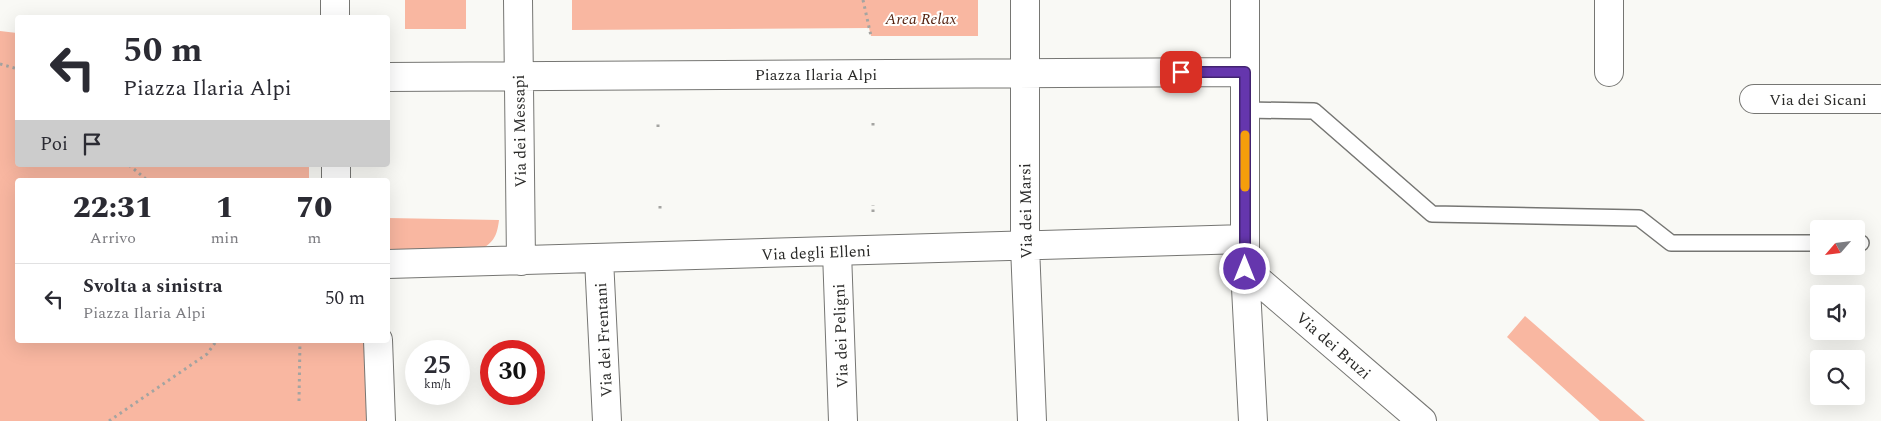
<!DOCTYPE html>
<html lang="it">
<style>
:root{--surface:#fff;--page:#f7f7f7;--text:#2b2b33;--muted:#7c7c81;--line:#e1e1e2}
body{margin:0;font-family:Spectral,serif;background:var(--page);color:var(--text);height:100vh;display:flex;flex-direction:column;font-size:19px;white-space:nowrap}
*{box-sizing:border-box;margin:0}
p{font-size:16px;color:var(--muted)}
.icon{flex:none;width:28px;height:28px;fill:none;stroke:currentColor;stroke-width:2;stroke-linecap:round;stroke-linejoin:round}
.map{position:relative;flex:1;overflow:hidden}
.drawer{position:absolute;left:15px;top:178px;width:375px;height:165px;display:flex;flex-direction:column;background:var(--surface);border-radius:5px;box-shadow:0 5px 20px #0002}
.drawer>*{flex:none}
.hud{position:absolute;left:15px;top:15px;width:375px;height:152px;border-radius:5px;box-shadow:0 5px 20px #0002;background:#fff;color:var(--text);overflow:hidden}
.needle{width:32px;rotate:242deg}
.tools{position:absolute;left:1810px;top:220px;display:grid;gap:10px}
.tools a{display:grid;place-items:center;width:55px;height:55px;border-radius:5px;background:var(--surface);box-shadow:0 5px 20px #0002;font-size:25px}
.speed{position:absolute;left:405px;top:340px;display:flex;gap:10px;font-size:25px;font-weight:700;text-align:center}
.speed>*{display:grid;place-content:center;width:65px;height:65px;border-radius:50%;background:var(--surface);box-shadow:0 5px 20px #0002;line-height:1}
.speed small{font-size:12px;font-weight:400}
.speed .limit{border:8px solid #d22;background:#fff;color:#111}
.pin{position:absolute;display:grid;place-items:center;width:42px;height:42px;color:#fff;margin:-21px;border-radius:10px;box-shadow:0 2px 8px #0006}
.me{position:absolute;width:55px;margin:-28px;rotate:0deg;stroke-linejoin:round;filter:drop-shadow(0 0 4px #0008)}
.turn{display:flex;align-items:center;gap:18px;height:105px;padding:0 25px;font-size:22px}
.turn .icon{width:65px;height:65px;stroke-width:2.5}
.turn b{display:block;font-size:35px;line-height:42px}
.then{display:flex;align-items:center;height:48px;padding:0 25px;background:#0003;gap:10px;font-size:19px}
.eta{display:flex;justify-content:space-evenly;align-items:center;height:85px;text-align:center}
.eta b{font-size:30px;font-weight:800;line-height:35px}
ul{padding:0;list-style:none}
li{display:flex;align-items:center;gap:15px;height:70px;padding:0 25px;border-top:1px solid var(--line)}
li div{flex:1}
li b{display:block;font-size:19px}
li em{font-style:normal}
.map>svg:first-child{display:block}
</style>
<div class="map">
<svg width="1881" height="421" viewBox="0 0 1881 421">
<rect width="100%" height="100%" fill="#f9f9f5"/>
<path fill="#f9b7a1" d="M405 0H466V29H405Z
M572 0H978V36H871L869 28 572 30Z
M0 31 17 33 18 165H309V180H18V340H370L373 421H0Z
M388 218 499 220C497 236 494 242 480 250L388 255Z
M1525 316 1645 421H1600L1507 337Z"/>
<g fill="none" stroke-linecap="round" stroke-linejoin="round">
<g stroke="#767673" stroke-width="18">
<path id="lane" d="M1245 110 1314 111 1432 214 1639 218 1671 243H1819
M1856 243H1861"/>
</g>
<g stroke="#767673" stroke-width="30">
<path id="street" d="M335 0V18
M518 0 521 261
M1025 0V246L1032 421
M1245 0V269L1253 421
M1609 72V0
M388 77 1245 72
M1754 99H1881
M336 165V180
M837 252 843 421
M599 259 607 421
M388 264 1245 239
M1245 269 1422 421
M378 340 381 421"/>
</g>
<path stroke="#a4a4a1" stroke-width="3" stroke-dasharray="2.5 4" stroke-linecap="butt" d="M863 0 871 36
M0 64 18 69
M873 123V128
M658 127V121
M129 165 147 180
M660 206V212
M873 212V205
M299 401 300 340
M109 421 207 354 217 340"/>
<use href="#lane" stroke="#fff" stroke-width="15"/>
<use href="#street" stroke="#fff" stroke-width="28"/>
</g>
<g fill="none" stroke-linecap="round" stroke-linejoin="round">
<g stroke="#422370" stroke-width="12">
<path id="route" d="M1181 72H1245V269"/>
</g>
<use href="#route" stroke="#6536ad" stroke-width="9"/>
<path stroke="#f59e0b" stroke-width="9" d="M1245 135V187"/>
</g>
<g text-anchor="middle" stroke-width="4" stroke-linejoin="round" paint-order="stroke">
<g font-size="16" font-style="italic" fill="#531f0c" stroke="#fffffe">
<text x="921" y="24">Area Relax</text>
</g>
<g font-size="16" fill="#2a2a29" stroke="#fffffe">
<text x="816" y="80">Piazza Ilaria Alpi</text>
<text x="1818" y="105">Via dei Sicani</text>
<text transform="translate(519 131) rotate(-91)" y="6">Via dei Messapi</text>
<text transform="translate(1025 211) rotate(-91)" y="6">Via dei Marsi</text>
<text transform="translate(816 252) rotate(-2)" y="6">Via degli Elleni</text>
<text transform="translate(840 336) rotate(-92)" y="6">Via dei Peligni</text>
<text transform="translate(603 340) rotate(-93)" y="6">Via dei Frentani</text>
<text transform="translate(1334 345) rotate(41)" y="6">Via dei Bruzi</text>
</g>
</g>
</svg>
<div class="tools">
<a><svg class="needle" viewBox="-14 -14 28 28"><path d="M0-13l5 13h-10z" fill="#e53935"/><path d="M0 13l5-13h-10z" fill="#7c7c81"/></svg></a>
<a><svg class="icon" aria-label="sound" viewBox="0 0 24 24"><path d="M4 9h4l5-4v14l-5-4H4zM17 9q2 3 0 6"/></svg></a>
<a><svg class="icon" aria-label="search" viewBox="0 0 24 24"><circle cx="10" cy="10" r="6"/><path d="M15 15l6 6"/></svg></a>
</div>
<div class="speed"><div>25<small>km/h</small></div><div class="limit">30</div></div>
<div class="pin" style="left:1181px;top:72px;background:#d93025"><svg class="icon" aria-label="arrive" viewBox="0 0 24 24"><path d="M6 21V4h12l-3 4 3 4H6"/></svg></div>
<svg class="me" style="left:1245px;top:269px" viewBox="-20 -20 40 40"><circle r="17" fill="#6536ad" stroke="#fff" stroke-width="3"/><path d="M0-11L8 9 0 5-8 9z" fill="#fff"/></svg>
<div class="hud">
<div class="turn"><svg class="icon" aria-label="left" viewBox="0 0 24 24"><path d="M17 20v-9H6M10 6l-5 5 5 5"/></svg><div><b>50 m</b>Piazza Ilaria Alpi</div></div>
<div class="then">Poi<svg class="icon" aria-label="arrive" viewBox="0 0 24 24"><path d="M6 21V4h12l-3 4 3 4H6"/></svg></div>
</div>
<section class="drawer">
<div class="eta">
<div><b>22:31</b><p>Arrivo</p></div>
<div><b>1</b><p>min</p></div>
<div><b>70</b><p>m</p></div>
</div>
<ul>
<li><svg class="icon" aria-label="left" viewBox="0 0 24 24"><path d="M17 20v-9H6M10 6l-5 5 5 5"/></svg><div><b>Svolta a sinistra</b><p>Piazza Ilaria Alpi</p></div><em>50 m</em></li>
</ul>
</section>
</div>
